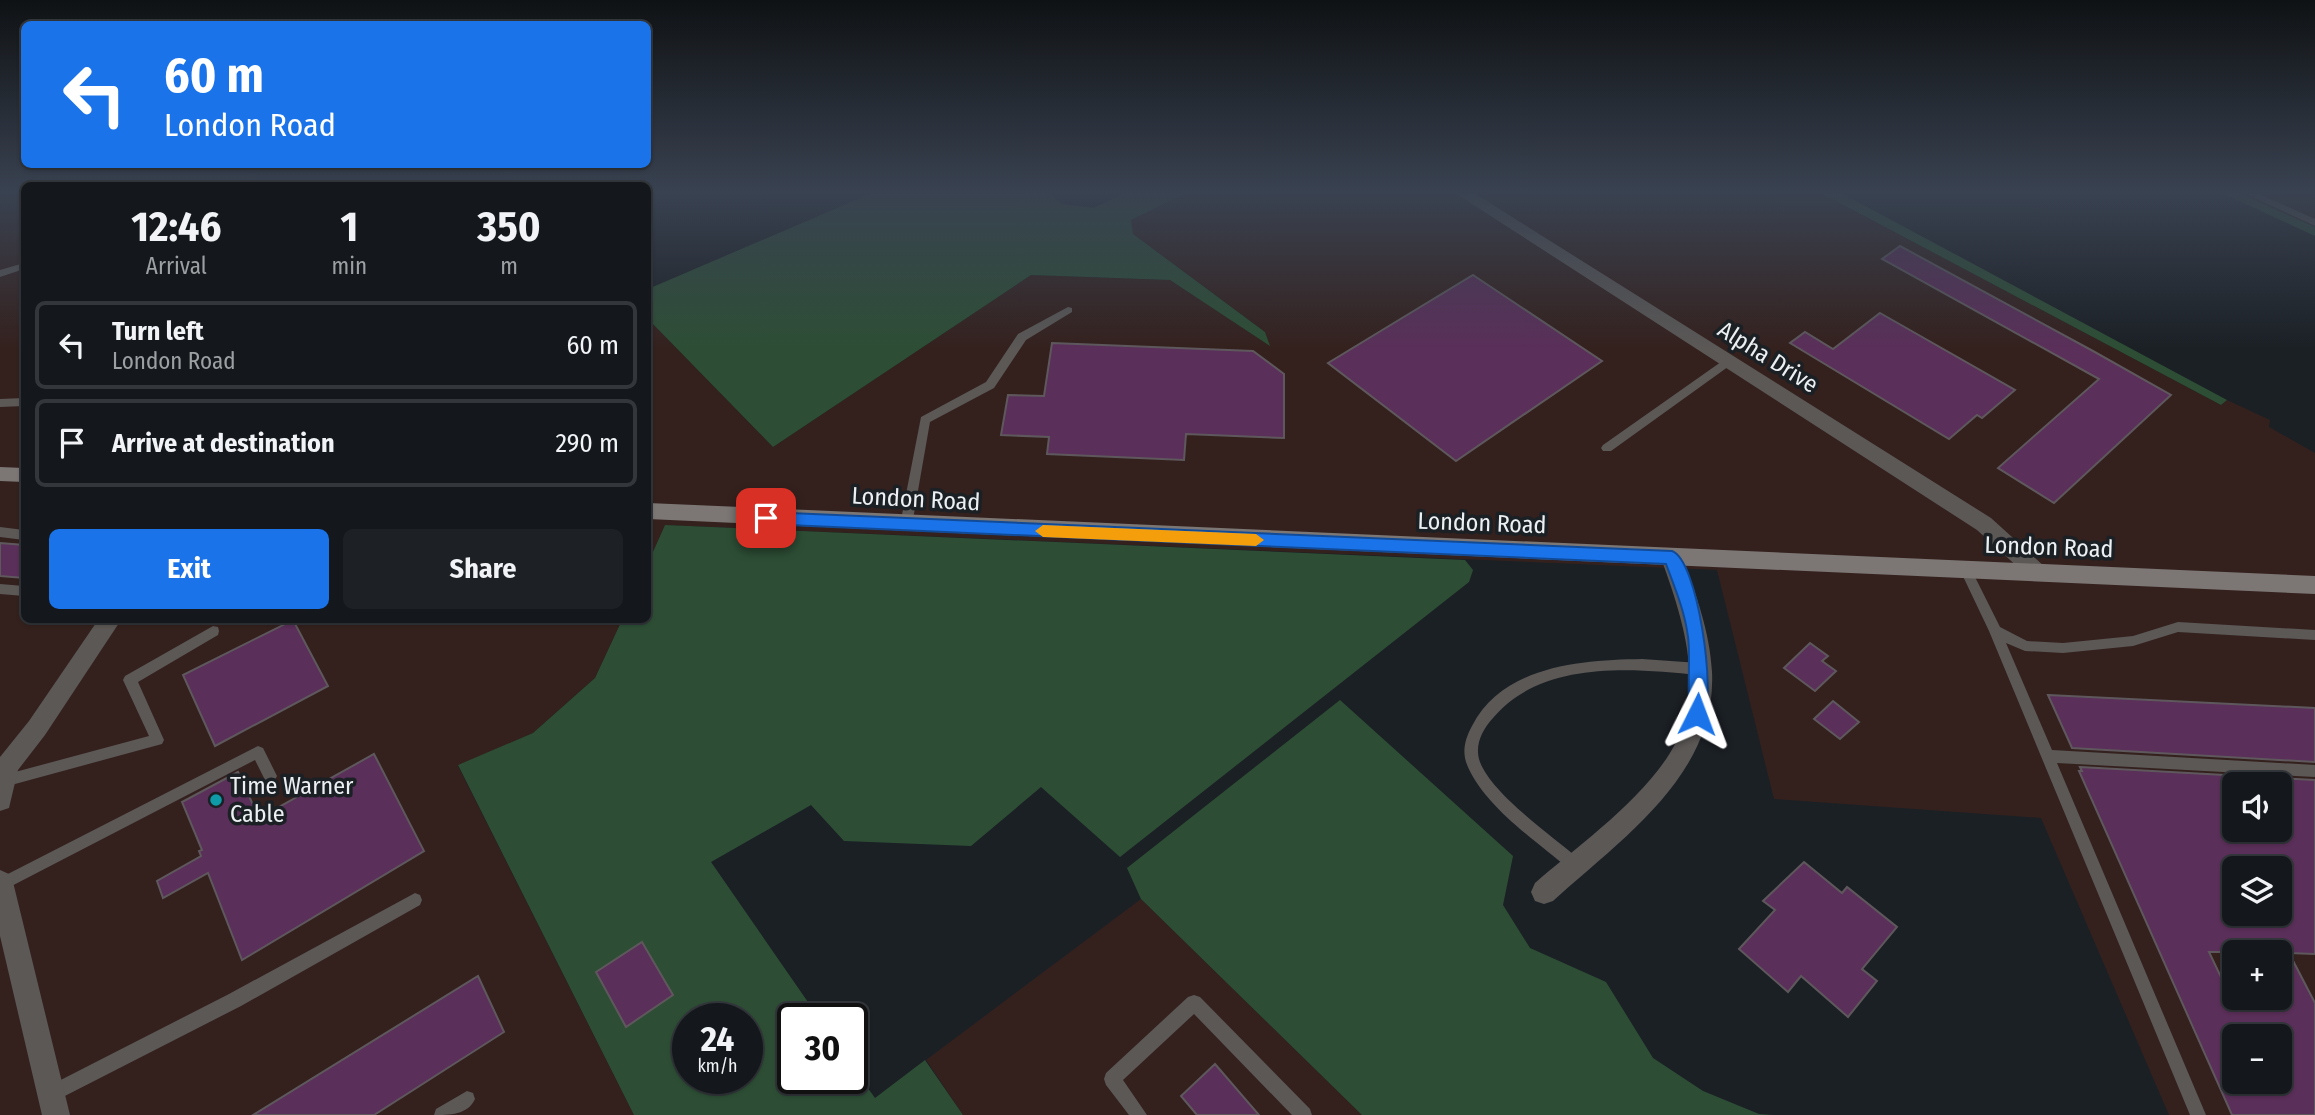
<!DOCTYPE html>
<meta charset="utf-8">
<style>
:root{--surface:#14181c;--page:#1d2125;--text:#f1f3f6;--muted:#9da0a3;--line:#33373b;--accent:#1a73e8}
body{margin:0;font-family:"Fira Sans Condensed",sans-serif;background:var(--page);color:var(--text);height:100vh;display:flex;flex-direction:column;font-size:26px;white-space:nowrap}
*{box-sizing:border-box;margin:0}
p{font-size:23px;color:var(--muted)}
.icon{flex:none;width:38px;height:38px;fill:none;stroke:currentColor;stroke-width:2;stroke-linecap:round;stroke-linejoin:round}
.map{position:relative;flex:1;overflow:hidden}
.side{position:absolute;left:21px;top:182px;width:630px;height:441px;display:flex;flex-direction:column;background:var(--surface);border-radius:10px;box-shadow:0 2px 5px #0004,0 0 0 2px var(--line)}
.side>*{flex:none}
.hud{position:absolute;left:21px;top:21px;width:630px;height:147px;border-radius:10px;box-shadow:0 2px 5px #0004,0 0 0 2px var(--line);background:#1a73e8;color:#fff;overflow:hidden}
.fabs{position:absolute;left:2222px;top:772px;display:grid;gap:14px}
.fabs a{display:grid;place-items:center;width:70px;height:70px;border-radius:10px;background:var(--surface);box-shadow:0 2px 5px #0004,0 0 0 2px var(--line);font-size:35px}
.speed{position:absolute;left:672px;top:1003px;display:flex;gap:14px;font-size:35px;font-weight:700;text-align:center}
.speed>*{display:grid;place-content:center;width:91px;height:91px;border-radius:50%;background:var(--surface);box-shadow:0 2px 5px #0004,0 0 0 2px var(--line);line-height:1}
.speed small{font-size:18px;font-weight:400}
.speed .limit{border:4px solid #111;border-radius:10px;background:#fff;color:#111}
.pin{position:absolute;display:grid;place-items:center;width:60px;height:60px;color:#fff;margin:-30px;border-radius:14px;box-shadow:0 4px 10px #0006}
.me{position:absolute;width:77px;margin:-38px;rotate:3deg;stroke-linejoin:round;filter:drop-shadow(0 0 5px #0008)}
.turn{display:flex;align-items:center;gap:24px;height:147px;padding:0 28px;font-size:32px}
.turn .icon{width:91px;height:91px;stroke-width:2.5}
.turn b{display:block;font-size:49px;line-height:60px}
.eta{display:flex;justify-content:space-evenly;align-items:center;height:119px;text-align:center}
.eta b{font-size:42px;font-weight:700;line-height:49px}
.button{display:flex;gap:14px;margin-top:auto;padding:14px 28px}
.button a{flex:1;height:80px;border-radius:10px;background:var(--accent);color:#fff;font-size:28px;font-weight:700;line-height:80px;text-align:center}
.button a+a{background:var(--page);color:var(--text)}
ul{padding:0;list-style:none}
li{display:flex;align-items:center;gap:21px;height:88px;margin:0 14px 10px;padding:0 14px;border:4px solid var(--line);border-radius:10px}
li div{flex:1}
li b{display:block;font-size:26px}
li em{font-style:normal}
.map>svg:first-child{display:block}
</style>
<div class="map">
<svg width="2315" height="1115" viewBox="0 0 2315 1115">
<rect width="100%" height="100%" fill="#1b2025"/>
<path fill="#34211e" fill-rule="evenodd" d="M0 193H24V620H622L595 678 533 733 458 766 634 1115H0Z
M1186 193H1821L2221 405 2227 400 2270 420 2269 427 2315 453V1115H2169L2041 818 1774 799 1717 570 665 525 648 563V319L773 447 1031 275 1170 280 1269 345 1265 332 1133 234 1131 220ZM2235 784H2280V830H2235ZM2235 868H2280V914H2235ZM2235 952H2280V998H2235ZM2235 1036H2280V1082H2235Z
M2239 193H2315V227Z
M1141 899 1362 1115H963L926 1060Z"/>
<path fill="#2d4e35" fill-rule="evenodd" d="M872 193H1049L1062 204 1094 208 1125 193H1186L1131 220 1133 234 1265 332 1270 346 1170 280 1031 275 773 447 648 319V289Z
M1821 193H1841L2227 400 2221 405Z
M2222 193H2239L2315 227V236Z
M665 525 1465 560 1473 570 1469 582 1120 857 1041 787 971 846 844 841 811 805 711 862 819 1018H793V1078H852V1066L875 1098 925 1060 963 1115H634L458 765 533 733 595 678 622 620H648V563ZM688 1018H747V1078H688Z
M1340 700 1513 856 1503 905 1530 948 1606 982 1653 1058 1703 1091 1759 1114 1773 1115H1362L1141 899 1127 868Z"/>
<path fill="#5a2f59" stroke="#5e585d" stroke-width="2" fill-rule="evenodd" d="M1900 246 2093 351 2171 395 2054 503 1998 468 2099 379 1882 259Z
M1473 275 1602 361 1456 461 1328 363Z
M1880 313 2015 390 1982 418 1977 415 1949 439 1790 343 1805 332 1833 349Z
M1052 343 1253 351 1284 374V438L1186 434 1184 460 1047 454 1049 437 1001 435 1008 395 1044 396Z
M0 543 24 545V578L0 576Z
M293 620 328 686 215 746 183 675Z
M1810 643 1828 656 1822 661 1836 671 1815 691 1784 668Z
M2048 695 2315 708V762L2072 748Z
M1833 701 1859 722 1840 739 1814 719Z
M374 754 424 851 242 960 208 873 163 898 157 881 201 856 199 851 202 850 182 802 238 772 259 818Z
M2080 767 2315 780V954L2289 953 2315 1003V1115H2232L2079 771H2082ZM2235 784H2280V830H2235ZM2235 868H2280V914H2235ZM2209 952H2280V998H2231ZM2235 1036H2280V1082H2235Z
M1804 862 1842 893 1847 887 1897 927 1862 969 1877 981 1848 1017 1801 976 1788 992 1739 949 1775 910 1763 901Z
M642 942 673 995 626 1027 596 972Z
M478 976 504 1032 374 1115H253Z
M1215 1064 1259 1115H1197L1181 1096Z"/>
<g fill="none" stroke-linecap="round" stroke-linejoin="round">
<path fill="#5b5856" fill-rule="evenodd" d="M2244 193H2257L2315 219V226Z
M24 263V269L0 277V270Z
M1068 307 1072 308V312L1026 340 994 388 930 422 912 525 906 530 902 528 900 525 921 417 986 382 1018 334Z
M1728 357 1732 358 1733 361 1732 364 1611 451H1603L1601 448 1603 445Z
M24 398V406L0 407V399Z
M0 527 24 530V540L0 537Z
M1966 565 1970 567 2000 627 2027 641 2063 643 2133 636 2178 622 2315 630V640L2178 632 2133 646 2063 653 2025 651 2006 643 2052 750 2315 765V777L2057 763 2206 1115H2190L1989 631 1960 570 1962 567Z
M0 584 24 586V596L0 594Z
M213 626 218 627 219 631 218 635 138 682 164 740 162 744 4 787 0 786V776L4 775 149 736 123 680 125 676Z
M1642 659 1699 663 1704 665 1706 669 1704 673 1699 675C1630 668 1542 660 1493 718 1482 730 1474 746 1480 762 1492 794 1552 836 1579 859L1581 864 1579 869 1574 871 1569 869C1536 841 1481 804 1466 762 1462 749 1466 737 1472 726 1503 665 1583 660 1642 659Z
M258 746 263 748 277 776 275 780 270 782 265 780 255 760 0 892V878Z
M415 893 420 895 422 900 420 905 241 1006 57 1100 51 1102 45 1100 43 1094 45 1088 229 994Z
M1194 995 1200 997 1310 1109 1312 1115H1292L1194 1014 1123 1080 1147 1115H1129L1106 1085 1104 1079 1106 1073 1188 997Z
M467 1091 473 1093 475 1099C468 1115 449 1115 434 1115L436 1109Z"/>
<path fill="#5b5856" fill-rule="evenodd" d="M1455 193H1474L1991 518 2045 567 2049 573 2045 579 2038 581 2031 579 1977 530Z
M1672 550 1679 552 1683 558C1696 595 1710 632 1712 672 1717 775 1621 839 1553 901L1544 904 1535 901 1531 892 1535 883C1583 841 1667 784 1685 720 1699 666 1679 608 1661 558L1665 552Z
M98 620H121L45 735 18 770 9 808 0 811V757L29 721Z
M0 870 9 874 13 882 70 1115H42L0 936Z"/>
<path fill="#7c7774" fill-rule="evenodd" d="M0 467 24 468V482L0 481Z
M648 503 2315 576V594L648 519Z"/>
</g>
<linearGradient id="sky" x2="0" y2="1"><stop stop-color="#0f1214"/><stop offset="0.55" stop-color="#394251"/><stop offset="1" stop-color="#394251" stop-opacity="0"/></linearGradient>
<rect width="2315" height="349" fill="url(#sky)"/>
<path fill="#1a73e8" stroke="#114b97" stroke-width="2" d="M766 512 1672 551C1698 560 1716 694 1704 719L1697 722 1691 719C1686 710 1691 655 1688 637 1685 612 1675 588 1666 564L766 524 759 518Z"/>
<path fill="#f59e0b" d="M1043 525 1256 534 1264 540 1256 546 1043 537 1035 531Z"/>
<circle fill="#0f9aa8" stroke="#1b2025" stroke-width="2.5" cx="216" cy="800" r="7"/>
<g text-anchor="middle" stroke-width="7" stroke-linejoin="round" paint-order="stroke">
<g font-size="24" fill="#ecf0f3" stroke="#1b2025">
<text transform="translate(1768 357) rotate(32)" y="8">Alpha Drive</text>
<text transform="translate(916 499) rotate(3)" y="8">London Road</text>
<text transform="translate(1482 523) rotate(2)" y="8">London Road</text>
<text transform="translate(2049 547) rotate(2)" y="8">London Road</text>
</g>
<g font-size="24" fill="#ecf0f3" stroke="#1b2025" text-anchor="start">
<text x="230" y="794">Time Warner<tspan x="230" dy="28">Cable</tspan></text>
</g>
</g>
</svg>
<div class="fabs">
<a><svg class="icon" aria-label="sound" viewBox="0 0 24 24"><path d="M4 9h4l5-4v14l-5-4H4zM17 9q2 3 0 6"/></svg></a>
<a><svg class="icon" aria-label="layers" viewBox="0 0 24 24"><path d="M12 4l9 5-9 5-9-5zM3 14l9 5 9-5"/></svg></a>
<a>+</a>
<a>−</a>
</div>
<div class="speed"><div>24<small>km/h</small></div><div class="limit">30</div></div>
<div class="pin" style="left:766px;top:518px;background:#d93025"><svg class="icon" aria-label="arrive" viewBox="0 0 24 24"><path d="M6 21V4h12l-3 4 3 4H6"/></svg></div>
<svg class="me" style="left:1697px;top:714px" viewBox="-20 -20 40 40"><path d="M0-17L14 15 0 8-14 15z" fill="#1a73e8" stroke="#fff" stroke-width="4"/></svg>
<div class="hud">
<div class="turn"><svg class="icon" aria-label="left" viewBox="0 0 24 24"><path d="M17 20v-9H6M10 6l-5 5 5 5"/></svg><div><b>60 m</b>London Road</div></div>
</div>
<section class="side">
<div class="eta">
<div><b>12:46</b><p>Arrival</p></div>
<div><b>1</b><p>min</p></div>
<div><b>350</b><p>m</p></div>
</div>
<ul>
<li><svg class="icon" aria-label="left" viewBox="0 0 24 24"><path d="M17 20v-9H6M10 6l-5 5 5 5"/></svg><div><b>Turn left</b><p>London Road</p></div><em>60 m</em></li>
<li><svg class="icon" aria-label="arrive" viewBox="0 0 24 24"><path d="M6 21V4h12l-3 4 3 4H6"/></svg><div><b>Arrive at destination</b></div><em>290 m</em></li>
</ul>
<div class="button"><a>Exit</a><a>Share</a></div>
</section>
</div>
